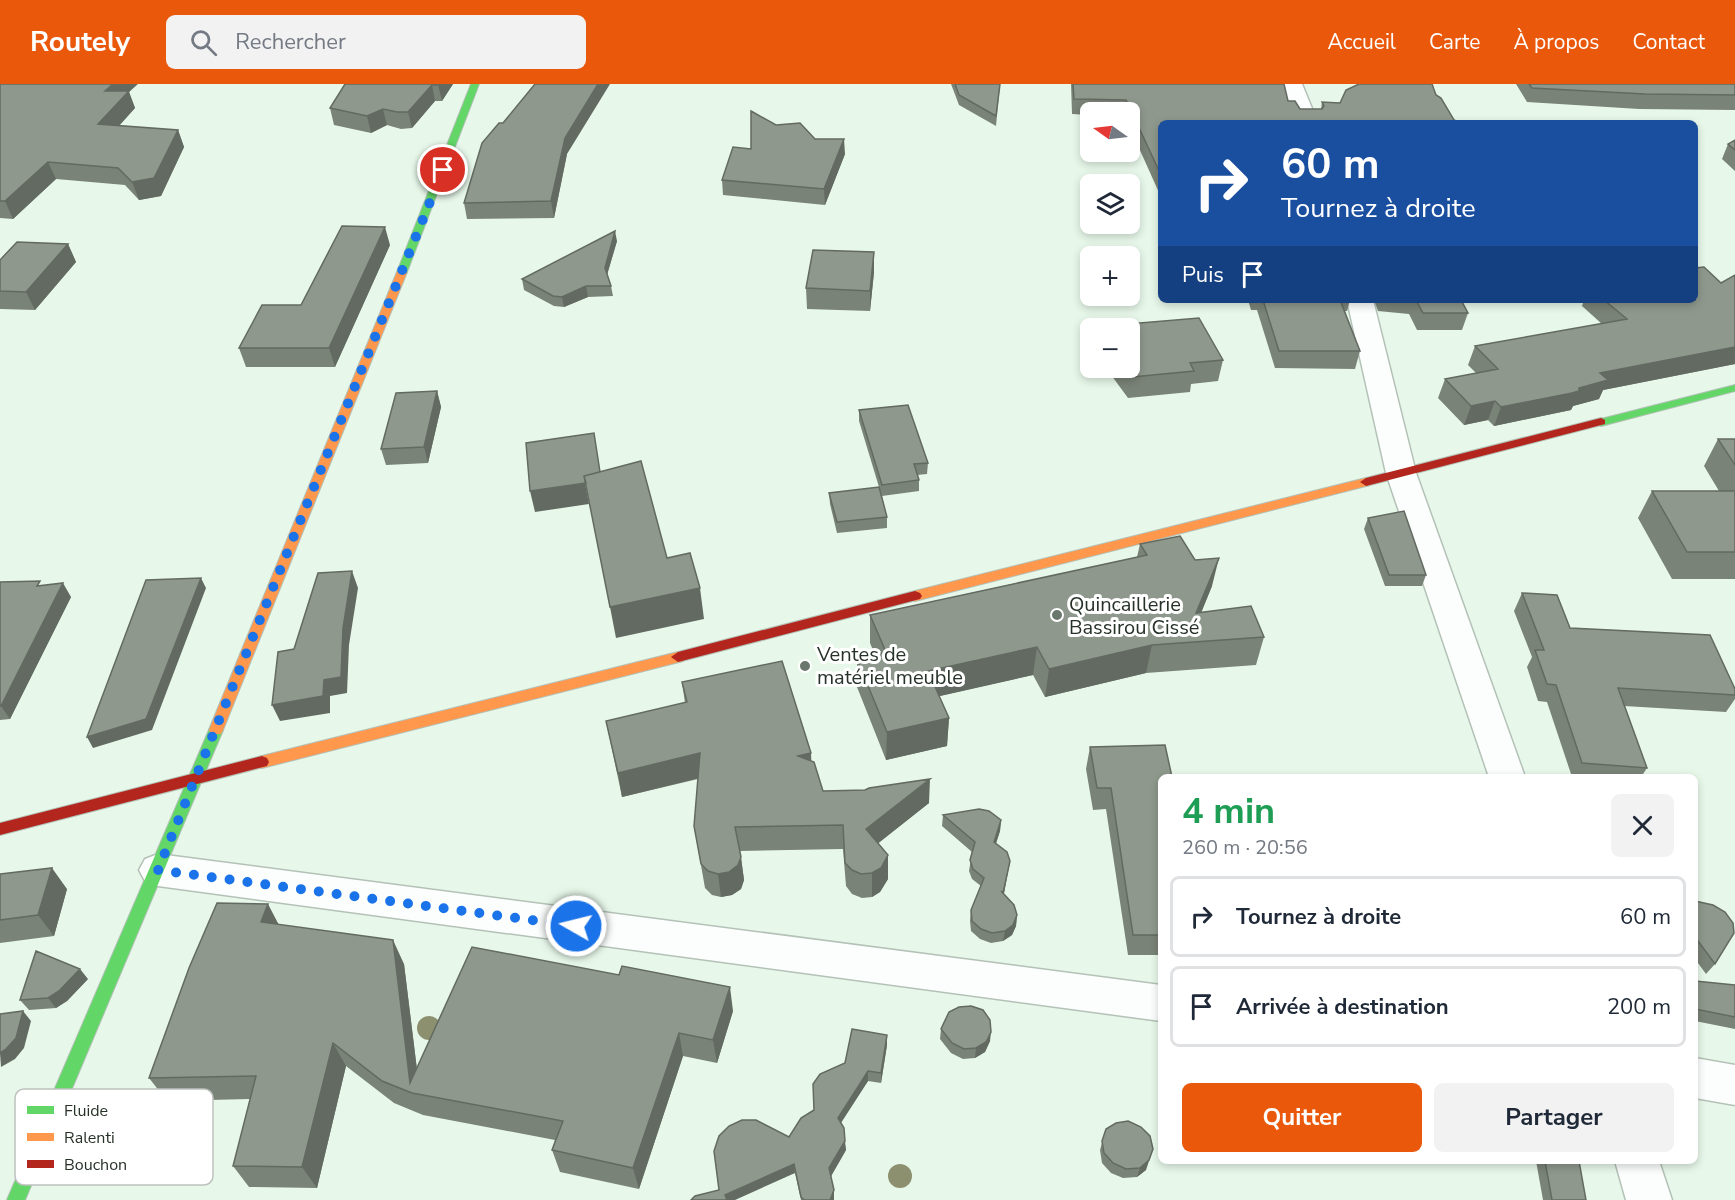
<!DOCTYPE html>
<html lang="fr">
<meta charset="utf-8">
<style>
:root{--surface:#fff;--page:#f2f2f3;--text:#1f2937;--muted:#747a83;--line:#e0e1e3;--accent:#ea580c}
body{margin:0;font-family:"Nunito Sans",sans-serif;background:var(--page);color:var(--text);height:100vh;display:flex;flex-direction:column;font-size:22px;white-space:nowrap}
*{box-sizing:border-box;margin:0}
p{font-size:20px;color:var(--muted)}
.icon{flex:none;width:33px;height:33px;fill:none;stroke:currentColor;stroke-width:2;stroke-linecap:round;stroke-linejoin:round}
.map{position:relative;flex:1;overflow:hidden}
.details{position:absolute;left:1158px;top:690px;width:540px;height:390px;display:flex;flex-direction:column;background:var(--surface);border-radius:9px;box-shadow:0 3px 9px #0003}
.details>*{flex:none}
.banner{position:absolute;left:1158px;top:36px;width:540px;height:183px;border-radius:9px;box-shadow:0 3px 9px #0003;background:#1a4fa0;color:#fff;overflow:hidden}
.needle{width:39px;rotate:284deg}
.buttons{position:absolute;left:1080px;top:18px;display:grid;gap:12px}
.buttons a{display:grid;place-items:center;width:60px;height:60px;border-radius:9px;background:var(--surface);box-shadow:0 3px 9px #0003;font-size:30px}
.pin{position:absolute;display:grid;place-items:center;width:51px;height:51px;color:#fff;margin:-26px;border:3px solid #fff;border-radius:50%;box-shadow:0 2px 6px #0007}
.me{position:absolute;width:66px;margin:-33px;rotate:278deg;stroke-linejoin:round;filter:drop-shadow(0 0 4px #0008)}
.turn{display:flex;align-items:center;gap:21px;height:126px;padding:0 24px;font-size:27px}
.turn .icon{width:78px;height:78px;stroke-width:2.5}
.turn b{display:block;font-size:42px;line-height:51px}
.then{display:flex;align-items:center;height:57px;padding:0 24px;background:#0003;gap:12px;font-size:22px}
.round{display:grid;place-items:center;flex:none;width:63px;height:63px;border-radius:9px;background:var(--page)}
.head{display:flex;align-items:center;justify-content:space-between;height:102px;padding:0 24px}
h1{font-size:36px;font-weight:700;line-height:45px;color:#1e9e55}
.action{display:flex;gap:12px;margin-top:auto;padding:12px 24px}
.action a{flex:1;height:69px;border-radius:9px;background:var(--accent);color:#fff;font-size:24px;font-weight:700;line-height:69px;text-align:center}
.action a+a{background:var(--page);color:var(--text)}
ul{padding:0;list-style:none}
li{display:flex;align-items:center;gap:18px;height:81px;margin:0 12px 9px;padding:0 12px;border:3px solid var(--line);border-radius:9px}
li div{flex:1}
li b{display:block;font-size:22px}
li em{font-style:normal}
header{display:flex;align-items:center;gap:36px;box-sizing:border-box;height:84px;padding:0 30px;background:var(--accent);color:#fff}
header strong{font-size:28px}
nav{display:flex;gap:33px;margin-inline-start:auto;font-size:21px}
.search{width:420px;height:54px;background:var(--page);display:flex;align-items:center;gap:15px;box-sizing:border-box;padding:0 21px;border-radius:9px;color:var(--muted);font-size:22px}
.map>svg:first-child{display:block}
</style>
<header>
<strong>Routely</strong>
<div class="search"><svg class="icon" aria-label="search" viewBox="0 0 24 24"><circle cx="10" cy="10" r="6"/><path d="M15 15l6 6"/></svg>Rechercher</div>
<nav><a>Accueil</a><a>Carte</a><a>À propos</a><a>Contact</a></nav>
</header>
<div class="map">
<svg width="1735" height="1116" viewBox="0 0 1735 1116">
<rect width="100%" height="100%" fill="#e7f8ea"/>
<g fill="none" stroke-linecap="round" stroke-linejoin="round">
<g stroke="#b4c1b7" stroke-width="3">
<path id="street" d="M1282 0H1302L1318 39H1296Z
M1347 216H1373L1416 389 1525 693H1489L1386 389Z
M158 770 1161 901V937L158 802 145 797 139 786 145 775Z
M1695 974 1735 981V1021L1695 1014Z
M1615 1077H1659L1672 1116H1626Z"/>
</g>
<g stroke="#b4c1b7" stroke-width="2">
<path id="fast" d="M471 0H479L407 188 406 190H398L397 188Z
M1735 301V307L1601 342 1595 338 1597 336Z
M216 641 221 642 223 646 25 1116H7L209 646 211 642Z"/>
</g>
<g stroke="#b4c1b7" stroke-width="2">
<path id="slow" d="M402 185 407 188 223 646 221 650H211L209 646 397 188Z
M1366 394 1372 398 1370 401 915 517 908 512 915 507Z
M678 568 685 573 683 577 262 684 257 682 255 678 257 674 262 672Z"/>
</g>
<g stroke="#b4c1b7" stroke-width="2">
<path id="jam" d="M1601 334 1605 336V340L1366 402 1360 398 1366 394Z
M915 507 920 509 922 512 920 515 678 578 671 573 678 568Z
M262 672 267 674 269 678 267 682 0 751V739Z"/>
</g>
<use href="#street" fill="#fbfefc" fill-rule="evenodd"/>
<use href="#fast" fill="#63d668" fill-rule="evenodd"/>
<use href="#slow" fill="#ff974d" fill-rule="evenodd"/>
<use href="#jam" fill="#b3261e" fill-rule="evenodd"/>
</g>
<g fill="#8d906f">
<circle cx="429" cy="944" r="12"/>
<circle cx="900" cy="1092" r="12"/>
</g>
<path fill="#7a8378" d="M0 0 129 8 135 24 119 42 178 46 184 63 161 112 139 116 125 101 56 95 13 135 0 134Z
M345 0H453L442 17H435L412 44 401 45 387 41 371 49 334 41 330 24Z
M951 0H1000L996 42 959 21Z
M1071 0H1284L1288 17 1300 25H1321L1322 18 1340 19 1436 11 1454 36 1161 39V113L1130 44V28H1090V31L1072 30Z
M1516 0H1735V26L1639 25 1527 18Z
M776 41 815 55 845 70 825 121 723 111 722 96 751 65Z
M1735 56V87L1722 75 1728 60Z
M567 70 554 134 467 135 464 119Z
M617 157 607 191 611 202 613 212 588 213 564 223 554 222 524 206 522 195Z
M68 160 76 178 35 226 0 225V176Z
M390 161 335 283H246L239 264Z
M874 188 870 227 807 225 806 204Z
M1735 191V280L1603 306 1599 315 1573 322 1571 326 1494 342 1488 336 1464 341 1438 314 1445 295 1476 289 1468 281 1475 262 1602 240 1582 222 1584 216H1695Z
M1248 216H1350L1347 227H1345L1360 267 1355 285 1275 284 1257 226H1251Z
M1374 216H1461L1468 229 1462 246H1417L1409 230 1378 227Z
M1223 276 1218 297 1191 300 1190 308 1128 314 1106 284H1130Z
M437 307 441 323 428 379 386 381 381 365Z
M859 326 928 379 927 390 917 391 919 396V407L882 412 887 433V444L837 449 830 420 829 409 879 403 859 337Z
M1718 355 1735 381V495H1672L1638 434 1652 407H1719L1704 382Z
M1368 434 1426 491 1422 502H1385L1364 445Z
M1140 460 1195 476 1212 502 1201 529 1264 553 1256 581 1146 589 1045 613 1033 591 939 612 949 634 947 662 886 676 857 603V575L875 571 870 559V531L1137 473Z
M0 498 43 502 71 513 10 635 0 636Z
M1522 509 1570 544 1735 605V615L1726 628 1624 622 1647 684 1641 693H1572L1547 618 1538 617 1527 583 1532 573 1514 527Z
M682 598 811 669V677L823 707 929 719 878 759 888 795 880 808 872 813 862 814 852 810 846 802 843 765 740 767 744 796 741 805 732 811 721 813 712 811 705 804 694 742 698 695 622 713 606 637 685 619Z
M1090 663 1161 693V871H1128L1106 725 1093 726 1086 685Z
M943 731 1001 736 1000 747 996 759 1010 777 1004 810 1017 831 1016 842 1012 851 1003 857 991 859 980 855 971 847 970 837 971 826 981 802 972 795 969 787 972 768 942 742Z
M0 790 67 805 54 852 0 859Z
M1695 817 1715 880 1706 890 1695 875Z
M279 840 404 880 417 985 733 927 717 979 683 972 639 1105 560 1088 552 1066 555 1056 423 1031 394 1019 346 982 317 1104 249 1103 233 1082 250 1015 167 1017 149 994Z
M88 895 67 917 56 924 29 926 20 916Z
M1695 897 1735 901V945L1695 937Z
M941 945 990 957 985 968 975 974 963 975 951 969 940 955Z
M887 951V961L881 999 868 997 841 1039 846 1066 831 1092 834 1106V1116H801L795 1089 719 1106 789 1053 814 1026 845 979Z
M138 1021 146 1031 133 1063 83 1062 74 1053Z
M1106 1045 1146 1086 1137 1093 1123 1094 1111 1089 1102 1079 1100 1066Z
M1536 1077H1579L1586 1116H1543Z"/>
<path fill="#636a62" d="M113 0H138L129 8 135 24 105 57 98 40 105 7Z
M439 0H453L442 17 438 1Z
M598 0H610L567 70 554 134 551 117 565 54Z
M432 1 435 17 412 44 408 28Z
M383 25 387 41 371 49 367 32Z
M178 46 184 63 161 112 139 116 132 98Z
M844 55 845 70 825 121 824 105Z
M48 78 56 95 13 135 5 117Z
M385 143 390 161 335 283 329 264Z
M615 147 617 157 606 194 605 184Z
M68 160 76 178 35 226 26 208Z
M874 168V188L870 227V207Z
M586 202 588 213 564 223 562 213Z
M1735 263V280L1603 306 1599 315 1573 322 1571 326 1494 342 1501 323 1579 304 1600 289Z
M437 307 441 323 428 379 424 363Z
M1495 317 1488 336 1464 341 1471 322Z
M585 399 589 420 535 428 530 407Z
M1219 474 1212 502 1189 558 1196 529Z
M352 487 358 504 349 561 347 609 330 612V629L280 637 272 621 324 596 343 544Z
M201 494 206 504 152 646 93 664 87 653Z
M63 499 71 513 10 635 1 622Z
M700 504 704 535 616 554 610 523Z
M1152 561 1146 589 1045 613 1049 585Z
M1037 563 1033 591 927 615 928 587Z
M949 634 947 662 886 676 887 648Z
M700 669 703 693 622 713 618 689Z
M811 669 812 693 798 672Z
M930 695 929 719 866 769V745Z
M1001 736 1000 747 993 769 994 758Z
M888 771V795L880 808 872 813V789Z
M741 773 744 796 741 805 732 811 721 813 718 790Z
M1010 777 1008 787 1002 819 1003 809Z
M52 784 67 805 54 852 38 831Z
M268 820 281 845 261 838Z
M1017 831 1016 842 1012 851 1003 857 1005 847Z
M393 856 404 880 420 1011 410 999Z
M80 885 88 895 67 917 56 924 48 914Z
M730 903 733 927 717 979 713 956Z
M23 927 31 937 24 964 15 975 1 983 0 969Z
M991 948 990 957 985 968 975 974 976 964Z
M679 949 683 972 639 1105 633 1084Z
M887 951V961L881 999V989Z
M333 959 346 982 317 1104 302 1083Z
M868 987V997L838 1043V1034Z
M138 1021 146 1031 133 1063 125 1053Z
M845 1057 846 1066 830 1094 829 1084Z
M1153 1065 1146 1086 1137 1093 1140 1084Z
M794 1080 795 1089 735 1116H726L725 1111Z
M834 1106V1116H830Z"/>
<path fill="#8e988c" stroke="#636a62" stroke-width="1.5" d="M0 0H113L105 7H129L98 40 178 46 154 94 132 98 118 84 48 78 5 117H0Z
M345 0H439L438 1H432L408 28H397L383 25 367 32 330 24Z
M535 0H598L565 54 551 117 464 119 482 59 499 39H503Z
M955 0H1000L996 32 959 11Z
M1073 0H1284L1288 17H1295L1300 25H1322L1324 22 1322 18 1340 19 1346 6 1359 0H1432L1436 11 1441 14 1454 36 1461 39H1161V91L1126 16 1074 15Z
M1529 0H1735V11L1645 10 1532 4Z
M751 27 776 41 800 39 815 55H844L824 105 722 96 733 63 751 65Z
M1735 56V66L1728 60Z
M342 142 385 143 329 264H239L262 221H301Z
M615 147 605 184 611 202H586L562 213 553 212 522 195Z
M17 158 68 160 26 208 0 207V176Z
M813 166 874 168 870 207 806 204Z
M1704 183 1721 199 1735 191V263L1600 289 1608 296 1579 304V307L1572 309 1501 323 1495 317 1471 322 1445 295 1498 285 1475 262 1627 235 1604 216H1695V184Z
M1263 216H1340L1360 267H1279Z
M1416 216H1461L1468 229H1423Z
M1199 234 1223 276 1190 279 1194 287 1132 293 1124 284H1130V244H1095L1116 241Z
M437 307 424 363 381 365 396 309Z
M908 321 928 379 914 380 919 396 882 401 859 326Z
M594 349 600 388 584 392 586 399 530 407 526 359Z
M1718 355H1735V381Z
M641 377 667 474 690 469 700 504 610 523 584 392Z
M879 403 887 433 837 438 829 409Z
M1652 407H1735V468H1687Z
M1404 427 1426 491H1389L1368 434Z
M1180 452 1195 476 1219 474 1196 529 1251 522 1264 553 1152 561 1049 585 1037 563 928 587 949 634 887 648 857 575 886 568 870 531 1147 471 1140 460Z
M352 487 343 544 341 593 324 596 323 612 272 621 278 568 294 565 318 489Z
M201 494 146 635 87 653 146 496Z
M40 497 37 502 63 499 1 622H0V498Z
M1522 509 1557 511 1570 544 1710 551 1735 605V611L1618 604 1647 684 1582 679 1556 601 1547 600 1535 566H1544Z
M782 577 811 669 798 672 814 678 823 707 865 706 869 704 930 695 866 745 888 771 881 784 872 789 861 790 852 786 845 779 843 741 735 743 741 773 738 781 729 788 718 790 708 787 701 780 694 742 700 669 618 689 606 637 687 618 682 598Z
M1165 661 1172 693H1161V851H1133L1111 704H1097L1090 663Z
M979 725 989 727 1001 736 994 758 1007 768 1010 777 1003 809 1001 807 1014 821 1017 831 1013 841 1005 847 992 849 981 845 972 837 971 826 984 794 973 785 970 776 975 758 943 731Z
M52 784 38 831 0 836V790Z
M1695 817 1713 821 1725 828 1733 839 1734 849 1715 880 1695 853Z
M217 819 268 820 261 838 393 856 410 999 472 863 619 891 622 882 730 903 713 956 679 949 633 1084 552 1066 563 1037 412 1009 382 997 333 959 302 1083 233 1082 256 992 149 994 189 884Z
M36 867 80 885 59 907 48 914 20 916Z
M1695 897 1735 901V933L1695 925Z
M971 922 983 926 990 936 991 948 986 958 976 964 964 965 952 959 941 945 949 928 959 923Z
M23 927 16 954 6 965 0 969V930Z
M852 945 887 951 881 989 868 987 838 1034 844 1044 845 1057 829 1084 834 1106 830 1116H804L801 1113 794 1080 725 1111 727 1116H691L695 1112 719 1106 714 1067 719 1052 729 1042 742 1036H756L789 1053 801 1034 814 1026 813 1000 820 990 845 979Z
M1128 1037 1141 1043 1150 1052 1153 1065 1149 1076 1140 1084 1126 1085 1113 1079 1104 1069 1102 1057 1106 1045 1116 1039Z
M1545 1077H1579L1586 1116H1552Z"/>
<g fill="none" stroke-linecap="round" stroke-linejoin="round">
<path stroke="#1a73e8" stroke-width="10" stroke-dasharray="0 18" d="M443 86 158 786 576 842"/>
</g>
<g fill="#6a776c" stroke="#fff" stroke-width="2">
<circle cx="1057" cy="531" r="6"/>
<circle cx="805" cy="582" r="6"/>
</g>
<g text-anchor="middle" stroke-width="6" stroke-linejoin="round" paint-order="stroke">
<g font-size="20" fill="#263128" stroke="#fff" text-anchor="start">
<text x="1069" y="527">Quincaillerie<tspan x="1069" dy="23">Bassirou Cissé</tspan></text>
<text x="817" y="577">Ventes de<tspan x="817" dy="23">matériel meuble</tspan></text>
</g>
</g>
<rect x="15" y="1005" width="198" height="96" rx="9" fill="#fff" stroke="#bec1be" stroke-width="1.5"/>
<rect x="27" y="1022" width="27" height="8" fill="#63d668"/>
<rect x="27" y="1049" width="27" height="8" fill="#ff974d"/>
<rect x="27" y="1076" width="27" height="8" fill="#b3261e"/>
<g font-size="16" fill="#263128">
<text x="64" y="1032">Fluide</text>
<text x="64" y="1059">Ralenti</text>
<text x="64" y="1086">Bouchon</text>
</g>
</svg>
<div class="buttons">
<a><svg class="needle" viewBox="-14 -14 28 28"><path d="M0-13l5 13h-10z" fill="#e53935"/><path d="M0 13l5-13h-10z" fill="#747a83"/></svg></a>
<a><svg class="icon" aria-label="layers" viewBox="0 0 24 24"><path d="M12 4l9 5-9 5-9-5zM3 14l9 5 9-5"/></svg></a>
<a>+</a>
<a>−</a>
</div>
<div class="pin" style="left:443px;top:86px;background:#d93025"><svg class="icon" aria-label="arrive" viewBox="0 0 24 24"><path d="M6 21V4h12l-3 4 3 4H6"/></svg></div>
<svg class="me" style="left:576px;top:842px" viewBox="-20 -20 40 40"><circle r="17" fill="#1a73e8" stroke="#fff" stroke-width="3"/><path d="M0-11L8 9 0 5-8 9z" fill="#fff"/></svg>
<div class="banner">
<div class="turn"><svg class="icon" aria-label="right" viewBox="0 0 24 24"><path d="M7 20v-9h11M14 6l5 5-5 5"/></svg><div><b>60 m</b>Tournez à droite</div></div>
<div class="then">Puis<svg class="icon" aria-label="arrive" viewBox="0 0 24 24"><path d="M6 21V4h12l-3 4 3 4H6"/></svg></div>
</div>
<section class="details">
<div class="head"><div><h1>4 min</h1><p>260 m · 20:56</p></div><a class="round"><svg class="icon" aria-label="close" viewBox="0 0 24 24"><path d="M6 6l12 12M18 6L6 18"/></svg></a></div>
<ul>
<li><svg class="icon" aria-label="right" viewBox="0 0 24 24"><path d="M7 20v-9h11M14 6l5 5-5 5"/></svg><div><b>Tournez à droite</b></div><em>60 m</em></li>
<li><svg class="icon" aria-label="arrive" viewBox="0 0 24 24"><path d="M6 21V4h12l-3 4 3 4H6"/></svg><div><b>Arrivée à destination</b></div><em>200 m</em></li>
</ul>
<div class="action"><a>Quitter</a><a>Partager</a></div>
</section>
</div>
